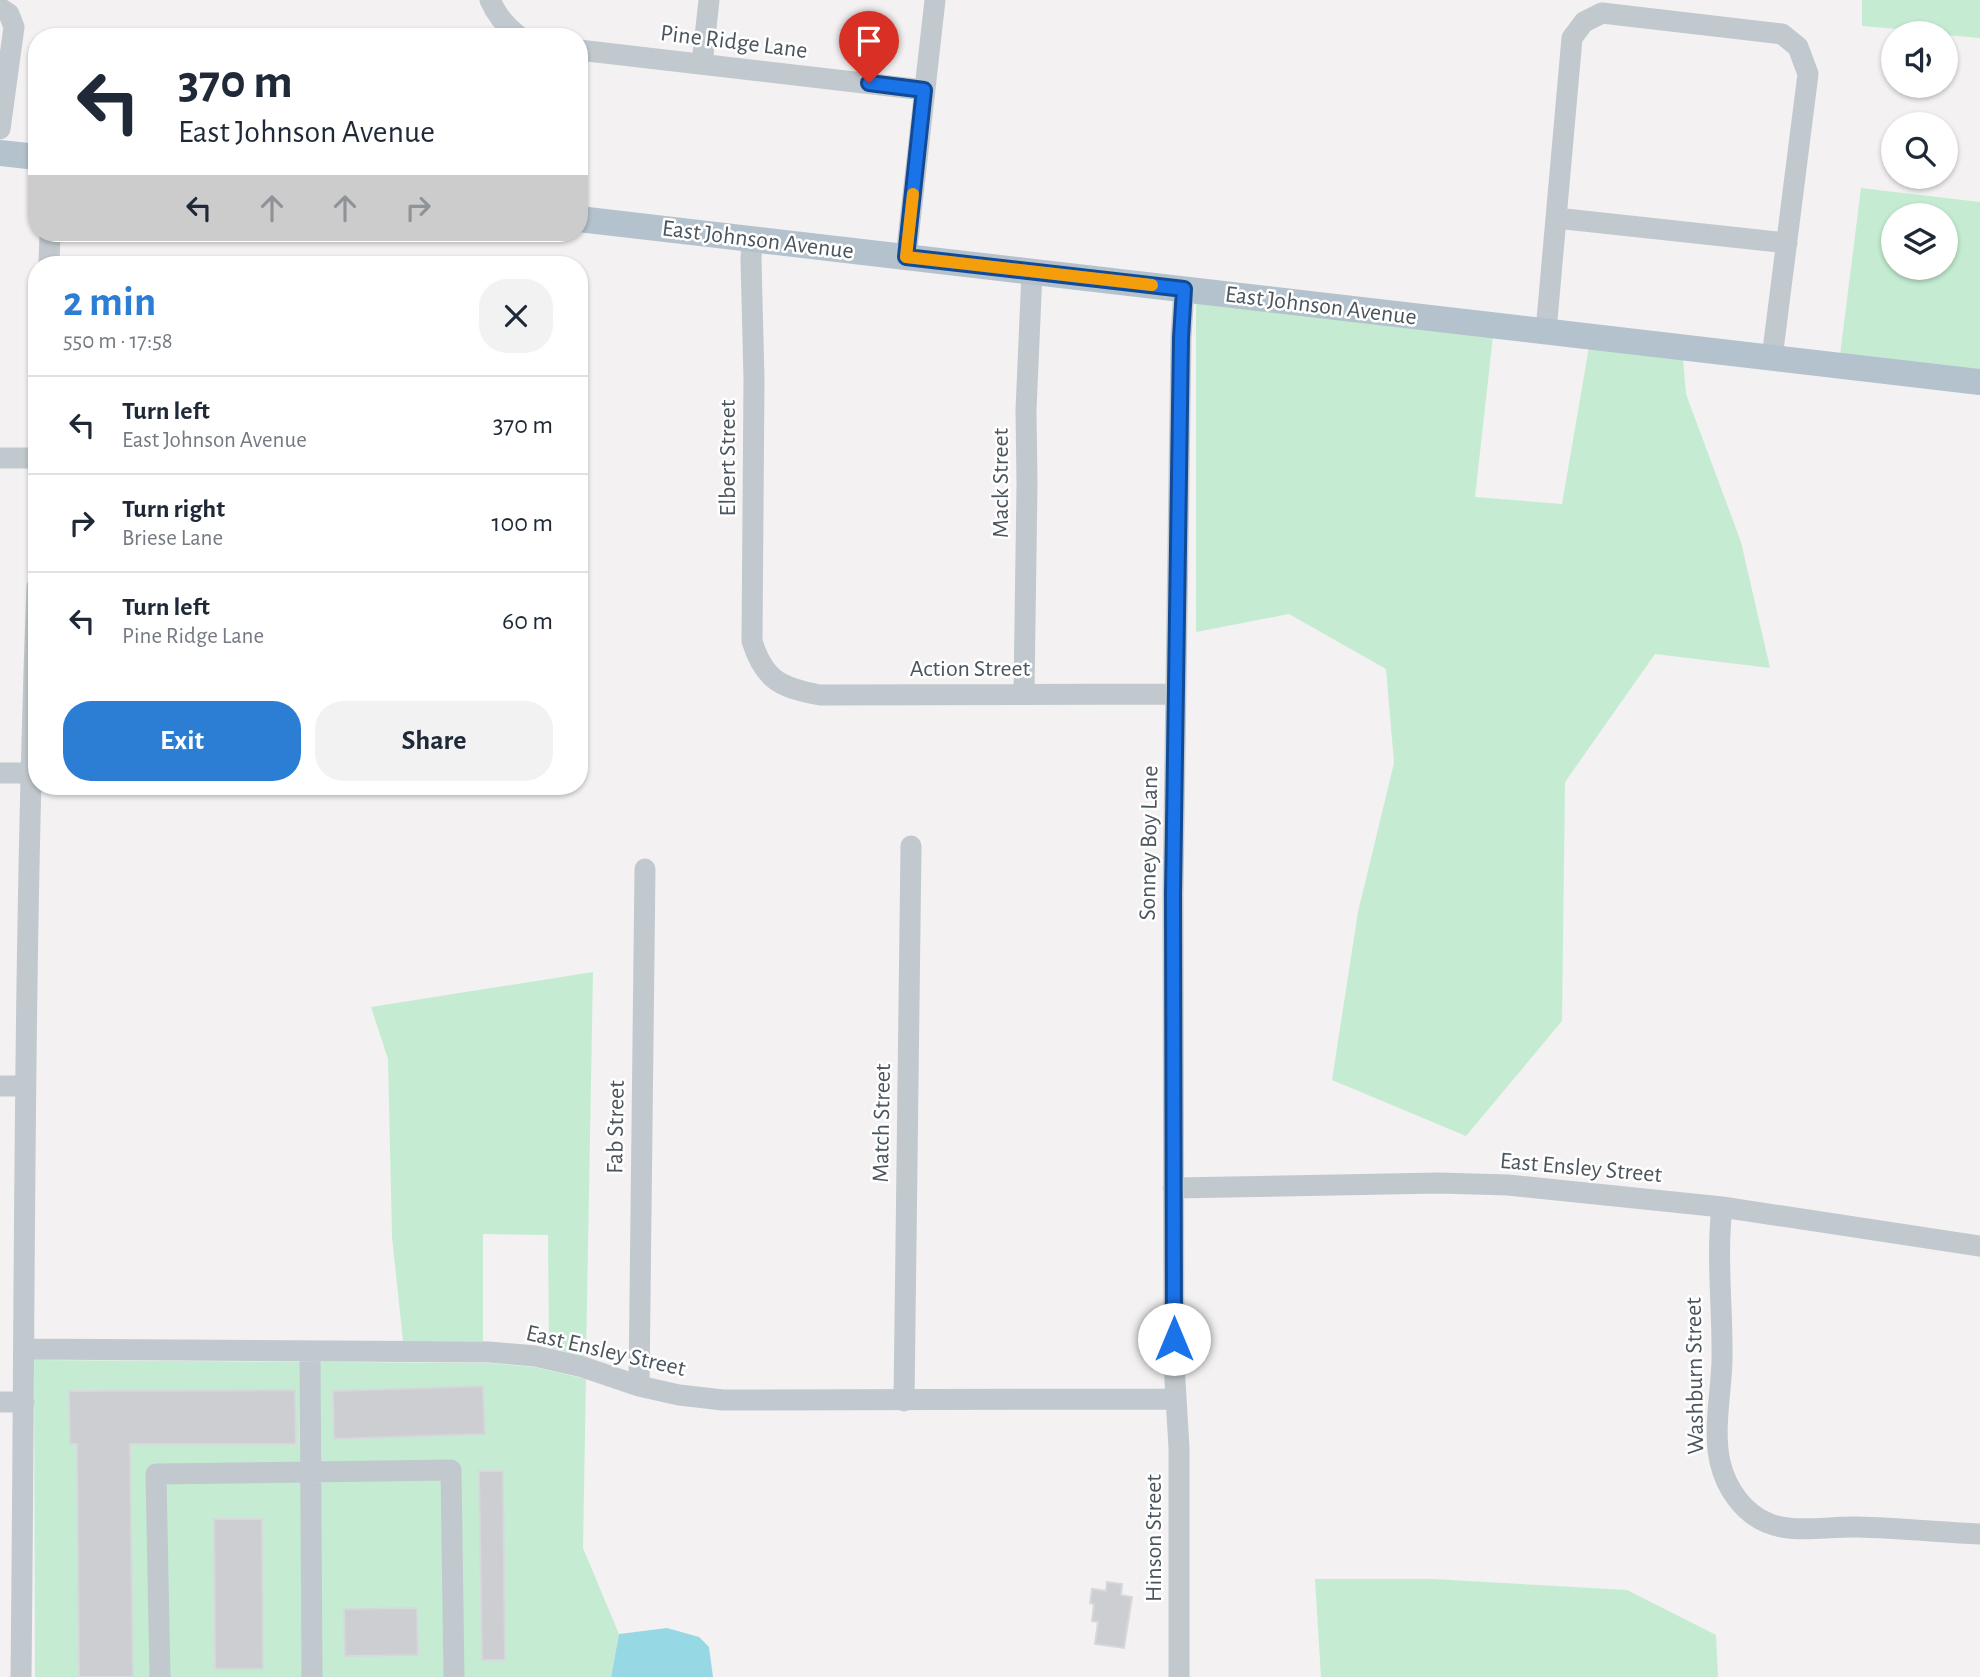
<!DOCTYPE html>
<meta charset="utf-8">
<style>
:root{--surface:#fff;--page:#f2f2f3;--text:#1f2937;--muted:#747a83;--line:#e0e1e3;--accent:#2b7ed4}
body{margin:0;font-family:"Alegreya Sans",sans-serif;background:var(--page);color:var(--text);height:100vh;display:flex;flex-direction:column;font-size:26px;white-space:nowrap}
*{box-sizing:border-box;margin:0}
p{font-size:23px;color:var(--muted)}
.icon{flex:none;width:38px;height:38px;fill:none;stroke:currentColor;stroke-width:2;stroke-linecap:round;stroke-linejoin:round}
.map{position:relative;flex:1;overflow:hidden}
.side{position:absolute;left:28px;top:256px;width:560px;height:539px;display:flex;flex-direction:column;background:var(--surface);border-radius:28px;box-shadow:0 2px 5px #0004}
.side>*{flex:none}
.banner{position:absolute;left:28px;top:28px;width:560px;height:214px;border-radius:28px;box-shadow:0 2px 5px #0004;background:#fff;color:var(--text);overflow:hidden}
.tools{position:absolute;left:1881px;top:21px;display:grid;gap:14px}
.tools a{display:grid;place-items:center;width:77px;height:77px;border-radius:50%;background:var(--surface);box-shadow:0 2px 5px #0004;font-size:35px}
.pin{position:absolute;display:grid;place-items:center;width:60px;height:60px;color:#fff;margin:-72px -30px;border-radius:50% 50% 50% 0;rotate:-45deg;box-shadow:0 0 7px #0007}
.pin .icon{rotate:45deg}
.me{position:absolute;width:77px;margin:-38px;rotate:0deg;stroke-linejoin:round;filter:drop-shadow(0 0 5px #0008)}
.turn{display:flex;align-items:center;gap:24px;height:147px;padding:0 35px;font-size:32px}
.turn .icon{width:91px;height:91px;stroke-width:2.5}
.turn b{display:block;font-size:49px;line-height:60px}
.lanes{display:flex;align-items:center;height:66px;padding:0 35px;background:#0003;justify-content:center;gap:35px;direction:ltr}
.lanes .off{opacity:.35}
.round{display:grid;place-items:center;flex:none;width:74px;height:74px;border-radius:28px;background:var(--page)}
.summary{display:flex;align-items:center;justify-content:space-between;height:119px;padding:0 35px}
h1{font-size:42px;font-weight:600;line-height:52px;color:var(--accent)}
.cta{display:flex;gap:14px;margin-top:auto;padding:14px 35px}
.cta a{flex:1;height:80px;border-radius:28px;background:var(--accent);color:#fff;font-size:28px;font-weight:600;line-height:80px;text-align:center}
.cta a+a{background:var(--page);color:var(--text)}
ul{padding:0;list-style:none}
li{display:flex;align-items:center;gap:21px;height:98px;padding:0 35px;border-top:2px solid var(--line)}
li div{flex:1}
li b{display:block;font-size:26px}
li em{font-style:normal}
.map>svg:first-child{display:block}
</style>
<div class="map">
<svg width="1980" height="1677" viewBox="0 0 1980 1677">
<rect width="100%" height="100%" fill="#f3f1f2"/>
<path fill="#c5ecd2" fill-rule="evenodd" d="M1862 0H1980V38L1946 35V33L1862 26Z
M1861 188 1980 202V371L1840 355ZM1894 215H1946V268H1894Z
M1196 301 1493 336 1475 497 1562 504 1589 347 1683 358 1686 394 1741 542 1770 668 1655 654 1565 782 1562 1021 1466 1136 1332 1080 1358 912 1394 763 1386 669 1289 614 1196 632Z
M593 972 586 1357 549 1348 548 1235 483 1234V1341H403L392 1237 388 1059 371 1007Z
M34 1360 489 1363 534 1367 586 1379 583 1548 619 1634 611 1677H35Z
M1315 1579H1433L1627 1590 1716 1635 1718 1677H1321Z"/>
<path fill="#96d9e5" d="M667 1628 699 1637 709 1647 713 1677H611L619 1634Z"/>
<path fill="#ccced2" stroke="#d6d8dc" stroke-width="2" d="M483 1386 485 1434 334 1439 333 1391Z
M295 1390 296 1444H130L133 1677H79L77 1444H70L69 1391Z
M479 1471H503L505 1660H482Z
M214 1519H262L263 1669H215Z
M1107 1582 1122 1584 1121 1595 1132 1597 1124 1648 1095 1644 1098 1622 1092 1621 1094 1604 1090 1603 1092 1589 1106 1591Z
M417 1608 418 1655 345 1656 344 1609Z"/>
<g fill="none" stroke-linecap="round" stroke-linejoin="round">
<path stroke="#c1c9ce" stroke-width="21" d="M490 0C497 16 506 27 520 37
M0 8 9 14 14 27 0 129
M579 50 924 90
M702 64 709 0
M1556 218 1787 243
M752 239 751 260 754 379 752 641C764 680 781 688 820 695L1176 694
M906 257 935 0
M49 264 50 233
M1546 331 1572 38 1584 22 1602 13 1782 34 1798 47 1808 74 1772 358
M0 458H37
M1024 693 1027 484 1026 410 1032 272
M0 773H30
M0 1086H25
M1173 1188 1439 1183 1508 1185 1722 1207 1980 1246
M1722 1207C1716 1258 1723 1310 1722 1361 1721 1394 1713 1430 1720 1462 1726 1488 1743 1513 1768 1523 1793 1534 1830 1526 1858 1527 1898 1528 1939 1532 1980 1534
M24 1349 489 1352 535 1356 583 1367 639 1386 679 1395 723 1400 1176 1399
M310 1351 312 1677
M639 1386 645 869
M904 1401 911 846
M0 1402H24
M21 1677C25 1314 23 950 37 587
M160 1677 156 1474 451 1470 454 1677
M1179 1677V1448L1174 1364 1173 894 1181 338 1184 289"/>
<path stroke="#b4c2cd" stroke-width="26" d="M0 153 37 157
M579 219 1980 382"/>
</g>
<g fill="none" stroke-linecap="round" stroke-linejoin="round">
<g stroke="#114b97" stroke-width="18">
<path id="route" d="M869 83 924 90 906 257 1184 289 1181 338 1173 894 1174 1339"/>
</g>
<use href="#route" stroke="#1a73e8" stroke-width="12"/>
<path stroke="#f59e0b" stroke-width="12" d="M913 194 906 257 1152 285"/>
</g>
<g text-anchor="middle" stroke-width="5" stroke-linejoin="round" paint-order="stroke">
<g font-size="24" fill="#4b555d" stroke="#fff">
<text transform="translate(734 41) rotate(7)" y="8">Pine Ridge Lane</text>
<text transform="translate(758 239) rotate(7)" y="8">East Johnson Avenue</text>
<text transform="translate(1321 305) rotate(7)" y="8">East Johnson Avenue</text>
<text transform="translate(727 458) rotate(-90)" y="8">Elbert Street</text>
<text transform="translate(1000 483) rotate(-90)" y="8">Mack Street</text>
<text x="970" y="676">Action Street</text>
<text transform="translate(1148 843) rotate(-89)" y="8">Sonney Boy Lane</text>
<text transform="translate(881 1123) rotate(-89)" y="8">Match Street</text>
<text transform="translate(615 1127) rotate(-89)" y="8">Fab Street</text>
<text transform="translate(1581 1167) rotate(5)" y="8">East Ensley Street</text>
<text transform="translate(606 1350) rotate(13)" y="8">East Ensley Street</text>
<text transform="translate(1694 1376) rotate(-91)" y="8">Washburn Street</text>
<text transform="translate(1153 1538) rotate(-90)" y="8">Hinson Street</text>
</g>
</g>
</svg>
<div class="tools">
<a><svg class="icon" aria-label="sound" viewBox="0 0 24 24"><path d="M4 9h4l5-4v14l-5-4H4zM17 9q2 3 0 6"/></svg></a>
<a><svg class="icon" aria-label="search" viewBox="0 0 24 24"><circle cx="10" cy="10" r="6"/><path d="M15 15l6 6"/></svg></a>
<a><svg class="icon" aria-label="layers" viewBox="0 0 24 24"><path d="M12 4l9 5-9 5-9-5zM3 14l9 5 9-5"/></svg></a>
</div>
<div class="pin" style="left:869px;top:83px;background:#d93025"><svg class="icon" aria-label="arrive" viewBox="0 0 24 24"><path d="M6 21V4h12l-3 4 3 4H6"/></svg></div>
<svg class="me" style="left:1174px;top:1339px" viewBox="-20 -20 40 40"><circle r="19" fill="#fff"/><path d="M0-13L10 11 0 6-10 11z" fill="#1a73e8"/></svg>
<div class="banner">
<div class="turn"><svg class="icon" aria-label="left" viewBox="0 0 24 24"><path d="M17 20v-9H6M10 6l-5 5 5 5"/></svg><div><b>370 m</b>East Johnson Avenue</div></div>
<div class="lanes"><svg class="icon" aria-label="left" viewBox="0 0 24 24"><path d="M17 20v-9H6M10 6l-5 5 5 5"/></svg><svg class="icon off" aria-label="ahead" viewBox="0 0 24 24"><path d="M12 20V5M6 11l6-6 6 6"/></svg><svg class="icon off" aria-label="ahead" viewBox="0 0 24 24"><path d="M12 20V5M6 11l6-6 6 6"/></svg><svg class="icon off" aria-label="right" viewBox="0 0 24 24"><path d="M7 20v-9h11M14 6l5 5-5 5"/></svg></div>
</div>
<section class="side">
<div class="summary"><div><h1>2 min</h1><p>550 m · 17:58</p></div><a class="round"><svg class="icon" aria-label="close" viewBox="0 0 24 24"><path d="M6 6l12 12M18 6L6 18"/></svg></a></div>
<ul>
<li><svg class="icon" aria-label="left" viewBox="0 0 24 24"><path d="M17 20v-9H6M10 6l-5 5 5 5"/></svg><div><b>Turn left</b><p>East Johnson Avenue</p></div><em>370 m</em></li>
<li><svg class="icon" aria-label="right" viewBox="0 0 24 24"><path d="M7 20v-9h11M14 6l5 5-5 5"/></svg><div><b>Turn right</b><p>Briese Lane</p></div><em>100 m</em></li>
<li><svg class="icon" aria-label="left" viewBox="0 0 24 24"><path d="M17 20v-9H6M10 6l-5 5 5 5"/></svg><div><b>Turn left</b><p>Pine Ridge Lane</p></div><em>60 m</em></li>
</ul>
<div class="cta"><a>Exit</a><a>Share</a></div>
</section>
</div>
